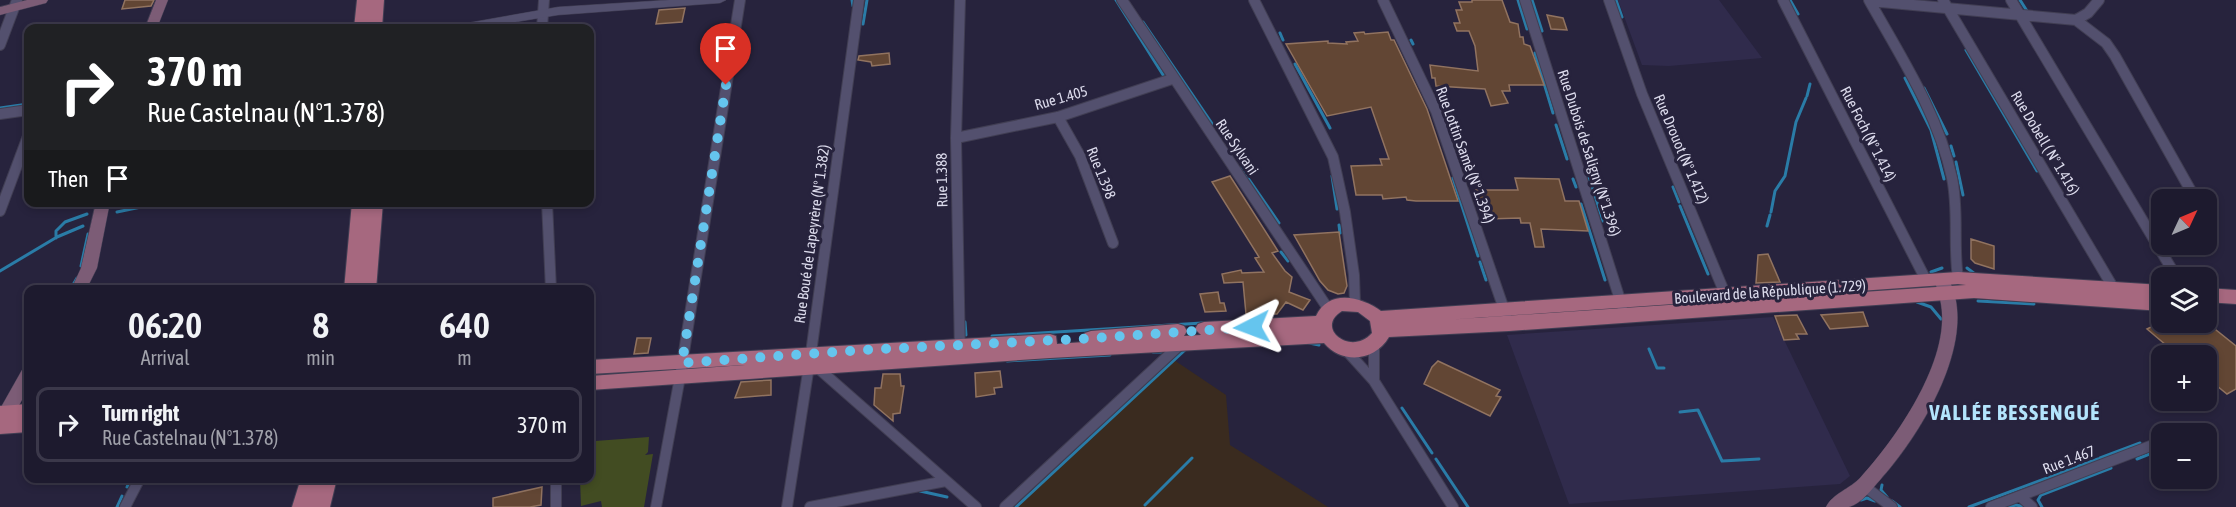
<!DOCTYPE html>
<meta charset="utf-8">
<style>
:root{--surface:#1d1a2e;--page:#2a273a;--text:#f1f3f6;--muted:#a0a1aa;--line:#3b384a}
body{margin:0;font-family:"Asap Condensed",sans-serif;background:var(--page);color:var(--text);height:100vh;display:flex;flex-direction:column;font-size:22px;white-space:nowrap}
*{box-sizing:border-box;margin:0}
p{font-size:20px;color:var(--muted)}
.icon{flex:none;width:33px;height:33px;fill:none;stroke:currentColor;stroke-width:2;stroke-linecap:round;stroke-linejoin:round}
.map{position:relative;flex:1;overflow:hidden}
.panel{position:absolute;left:24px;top:285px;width:570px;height:198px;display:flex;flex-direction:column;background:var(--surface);border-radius:12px;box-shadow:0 3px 9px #0003,0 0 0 2px var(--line)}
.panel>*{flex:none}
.guide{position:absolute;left:24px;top:24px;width:570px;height:183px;border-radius:12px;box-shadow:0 3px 9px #0003,0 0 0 2px var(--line);background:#202124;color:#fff;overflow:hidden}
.needle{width:39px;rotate:46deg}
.buttons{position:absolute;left:2151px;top:189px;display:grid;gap:12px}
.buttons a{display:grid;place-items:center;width:66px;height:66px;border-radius:12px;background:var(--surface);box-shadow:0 3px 9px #0003,0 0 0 2px var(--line);font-size:30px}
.pin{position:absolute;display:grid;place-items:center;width:51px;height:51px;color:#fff;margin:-62px -26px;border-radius:50% 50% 50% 0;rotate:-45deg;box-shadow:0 0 6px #0007}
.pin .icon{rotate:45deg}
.me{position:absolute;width:66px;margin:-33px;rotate:267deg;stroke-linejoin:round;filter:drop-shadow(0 0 4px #0008)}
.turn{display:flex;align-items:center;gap:21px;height:126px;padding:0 24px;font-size:27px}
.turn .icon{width:78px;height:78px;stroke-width:2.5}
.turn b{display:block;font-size:42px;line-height:51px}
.then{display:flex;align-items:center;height:57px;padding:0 24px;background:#0003;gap:12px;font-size:22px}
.eta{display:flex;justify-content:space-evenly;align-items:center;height:102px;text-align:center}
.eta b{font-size:36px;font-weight:600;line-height:42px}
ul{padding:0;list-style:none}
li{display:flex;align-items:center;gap:18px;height:75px;margin:0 12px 9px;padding:0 12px;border:3px solid var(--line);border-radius:12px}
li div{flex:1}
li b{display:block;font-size:22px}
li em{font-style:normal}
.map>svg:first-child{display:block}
</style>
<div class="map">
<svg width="2236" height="507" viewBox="0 0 2236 507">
<rect width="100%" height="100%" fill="#27233d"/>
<path fill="#302b4c" d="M1618 0H1719L1762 58 1669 66 1642 65Z
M1773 317 1850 476 1840 484 1569 504 1507 335Z"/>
<path fill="#3a2b1f" d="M1174 360 1226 395 1230 445 1328 507H1016Z"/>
<path fill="#424c22" d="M649 437 648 452 645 455 653 454 644 507H602L601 501 581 506 580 479 590 478V445L594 444 595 441Z"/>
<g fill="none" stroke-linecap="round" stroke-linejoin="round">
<path stroke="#2a7ca7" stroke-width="3" d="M852 0 853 6
M1116 0 1165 78
M1518 0 1527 29
M1532 0 1542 31
M1616 0 1622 17
M1790 0 1798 14
M2020 0 2027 11
M1143 22 1213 125
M863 24 867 0
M1280 33 1283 40
M1411 40 1413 44
M1966 50 2037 171
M1535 53 1553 113
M1295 64 1330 128
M1905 78 1931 130 1944 179
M1924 88 1947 134
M1807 96 1810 84
M0 108 28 104
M1556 125 1567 159
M1951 146 1954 156
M1956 162 1963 195
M1241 168 1279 223
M1332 176 1337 209
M1589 177 1603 221
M1453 178 1478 256
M1573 179 1576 187
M1673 187 1679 202
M1581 204 1605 280
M1680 206 1708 274
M117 212 165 202
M1771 212 1775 191 1785 176 1796 122 1806 98
M1339 225 1340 233
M1767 226 1770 215
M56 238V231L65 222 87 214
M1281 252 1288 261
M1480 262 1486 280
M81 266 88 234
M1967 268 1975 274
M0 271 57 237 83 226
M1931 272 1942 268
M70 290 77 278
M1978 301 2034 304
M1917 302 1931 307 1941 319
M965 322 966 335
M992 336 1202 323
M1309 343 1319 345
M1649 349 1657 368H1664
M1153 352H1161
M1007 361 1110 355
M1402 408 1432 453
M1680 412 1698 410 1722 461 1759 459
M2154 438 2162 435
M2100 458 2140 443
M1436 459 1468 507
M2137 459 2162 449
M1882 485 1881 490 1887 497
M127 487 131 478
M920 491 947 497
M1861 500 1867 498 1875 501
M1892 501 1900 507
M1145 505 1192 458
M117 507 122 496
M1016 507 1185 350
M1969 507 2098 459
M2008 507 2016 505 2025 507
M2042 507 2038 500 2041 495 2111 468"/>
</g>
<path fill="#624634" stroke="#917360" stroke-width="1.5" d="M125 0H154L151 6 122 9Z
M1472 0H1502L1510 22 1518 24 1520 37H1523L1524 44 1530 46 1544 85H1509L1510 91H1502L1508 103 1491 106 1485 89 1436 86 1435 78H1432L1430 65 1478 71 1475 46 1469 31H1457L1454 23H1460L1456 10H1462L1459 2H1472Z
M685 8 682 22 656 24 659 10Z
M1547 15 1563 18 1567 30 1551 29Z
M1364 32 1365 34 1388 32 1391 40H1394L1427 109 1458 201H1416L1407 200 1406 197 1383 199 1382 195H1356L1351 166 1382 165 1380 159H1389L1371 107 1327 116 1286 44 1328 41V43L1347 44 1346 42 1358 41 1354 33Z
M889 53 890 64 872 66 871 62 858 60 859 56Z
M1230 176 1278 251 1272 253 1285 271 1292 277 1289 292 1310 300 1303 310 1286 302 1277 314H1246L1243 282 1224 283 1222 274 1241 270 1242 273 1264 272 1255 258 1259 257 1212 182Z
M1515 178 1559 179 1565 201H1579L1588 231 1541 229 1544 247H1535L1530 223H1521L1520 218 1487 219 1476 190H1518Z
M1339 232 1347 286 1344 293 1338 294 1328 290 1320 281 1294 235Z
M1971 239 1994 246V269L1975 263 1971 259Z
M1768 254 1780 282 1756 283 1758 255Z
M1218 292 1220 303H1224L1226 311 1205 312 1200 294Z
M1863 312 1868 326 1830 329 1821 315Z
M1797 315 1807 334H1796L1799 339 1784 340 1775 316Z
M2161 322H2174L2181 328 2194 322H2206L2236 346V389L2227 394 2206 377V356H2179L2147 329Z
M637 338H651L648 353 634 354Z
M1438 361 1500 390 1496 396 1501 397 1490 416 1424 384 1432 367Z
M1000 371 1002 387 994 388 995 394 976 397 975 373Z
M883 374H900L901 386H904L900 413 893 414V421L874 405 875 388H881Z
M771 380V395L735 398 741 382Z
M542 487 541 505 530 507H493V498Z"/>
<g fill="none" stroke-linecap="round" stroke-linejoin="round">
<g stroke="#413e53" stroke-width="12">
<path id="minor" d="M960 0 956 138 960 354
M1122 0 1329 310
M1254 0 1333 157 1345 212 1354 275 1355 304
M1383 0 1436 111 1506 315
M1525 0 1622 306
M1609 0 1642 94 1728 301
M1783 0 1926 280
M1869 0C1901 57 1938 113 1952 178 1959 211 1953 245 1958 278
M1943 0 2117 294
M2011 0 2177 278
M1870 1 2076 20 2088 13 2099 0
M2076 20 2106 43 2115 56 2196 200
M542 28 544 0
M0 45 17 0
M0 114 28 110
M1058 117 1080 156 1113 243
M956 138 1058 117 1172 79
M547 202 551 290
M0 211 28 136
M1374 345V381L1453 507
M1345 349 1374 381
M820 362 819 369 976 507
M556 478V507
M1864 486 1892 507
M2021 497 2032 507
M125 507 140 478
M656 507 680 377 740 0
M787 507 811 353 859 0
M810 507 946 481
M1005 507 1183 342
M1991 507 2158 443"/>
</g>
<g stroke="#413e53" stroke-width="1">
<path id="tertiary" d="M669 0H726L720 3 558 15 479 28H456L462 24 558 7Z"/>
</g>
<g stroke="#413e53" stroke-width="1">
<path id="secondary" d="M27 0H48L46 3 0 15V7Z
M156 0H168L157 28H145Z
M96 202H110L97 268 86 290H71L81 268Z
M1943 276 1948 278C1981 338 1920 436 1880 480 1872 489 1861 504 1849 507 1842 507 1833 507 1826 507 1832 494 1851 488 1860 478 1896 439 1951 360 1941 304 1940 297 1937 289 1935 282L1938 278Z
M28 368V389L6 429 0 431V409L22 370Z"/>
</g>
<g stroke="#413e53" stroke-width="2">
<path id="primary" d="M357 0H384L382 28H368V23V28H354Z
M352 202H383L376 290H344Z
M1958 272 2162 285V311L1974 298 1509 331 1389 337C1375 361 1343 365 1324 343L1050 358 590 390V376L745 365 590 374V360L1050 334 1056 336 1057 344 1084 342 1082 338 1085 333 1091 331 1178 324 1184 326 1187 331 1184 336 1201 335 1195 329 1198 324 1204 322 1316 316C1329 288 1362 297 1381 311ZM1958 284 1966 285 1445 320ZM1342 311 1358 312 1370 321 1372 333C1351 357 1314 328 1342 311Z
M2206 288 2236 290V304L2206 302Z
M28 404V432L0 434V406Z
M301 478H337L330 507H292Z"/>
</g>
<use href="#minor" stroke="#53506e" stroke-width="10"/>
<use href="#tertiary" fill="#53506e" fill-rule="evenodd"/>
<use href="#secondary" fill="#7c5c76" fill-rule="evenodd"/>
<use href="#primary" fill="#a6687f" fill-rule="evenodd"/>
</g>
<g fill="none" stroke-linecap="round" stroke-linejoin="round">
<path stroke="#65c5ee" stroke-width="10" stroke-dasharray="0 18" d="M726 85 682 363 863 350 1079 339 1252 327"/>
</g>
<g text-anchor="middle" stroke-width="6" stroke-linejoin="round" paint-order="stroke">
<g font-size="15" fill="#dcdbec" stroke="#27233d">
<text transform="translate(1061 98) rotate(-16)" y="5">Rue 1.405</text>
<text transform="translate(1868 134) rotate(63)" y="5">Rue Foch (N° 1.414)</text>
<text transform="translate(2045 143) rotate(59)" y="5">Rue Dobell ( N° 1.416)</text>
<text transform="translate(1237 147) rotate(56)" y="5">Rue Sylvani</text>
<text transform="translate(1681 149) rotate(67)" y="5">Rue Drouot (N° 1.412)</text>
<text transform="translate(1589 153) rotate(72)" y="5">Rue Dubois de Saligny (N°1.396)</text>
<text transform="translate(1465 155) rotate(70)" y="5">Rue Lottin Samè (N° 1.394)</text>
<text transform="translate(1101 173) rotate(68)" y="5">Rue 1.398</text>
<text transform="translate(942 180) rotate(-91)" y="5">Rue 1.388</text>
<text transform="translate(812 234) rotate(-82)" y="5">Rue Boué de Lapeyrère (N° 1.382)</text>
<text transform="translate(1770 292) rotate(-4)" y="5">Boulevard de la République (1.729)</text>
<text transform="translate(2069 460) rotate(-21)" y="5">Rue 1.467</text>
</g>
<g font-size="21" font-weight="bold" letter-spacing="1.5" fill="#b3e4fc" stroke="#27233d">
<text x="2015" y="420">VALLÉE BESSENGUÉ</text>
</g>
</g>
</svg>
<div class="buttons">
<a><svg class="needle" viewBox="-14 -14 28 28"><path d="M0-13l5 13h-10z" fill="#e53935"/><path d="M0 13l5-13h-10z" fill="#a0a1aa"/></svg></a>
<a><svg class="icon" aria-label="layers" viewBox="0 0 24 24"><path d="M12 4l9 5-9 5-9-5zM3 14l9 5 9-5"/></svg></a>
<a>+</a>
<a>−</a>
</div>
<div class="pin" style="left:726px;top:85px;background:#d93025"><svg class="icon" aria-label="arrive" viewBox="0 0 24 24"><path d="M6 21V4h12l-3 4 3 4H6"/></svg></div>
<svg class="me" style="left:1252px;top:327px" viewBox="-20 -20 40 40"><path d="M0-17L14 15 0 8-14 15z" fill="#65c5ee" stroke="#fff" stroke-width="4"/></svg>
<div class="guide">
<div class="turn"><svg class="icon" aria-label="right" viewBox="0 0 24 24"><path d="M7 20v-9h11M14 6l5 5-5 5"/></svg><div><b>370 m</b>Rue Castelnau (N°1.378)</div></div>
<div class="then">Then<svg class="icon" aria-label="arrive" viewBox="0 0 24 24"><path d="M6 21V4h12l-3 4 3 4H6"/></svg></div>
</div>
<section class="panel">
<div class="eta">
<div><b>06:20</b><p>Arrival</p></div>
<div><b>8</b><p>min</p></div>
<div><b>640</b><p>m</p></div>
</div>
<ul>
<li><svg class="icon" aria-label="right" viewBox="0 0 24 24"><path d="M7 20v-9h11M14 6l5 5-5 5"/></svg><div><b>Turn right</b><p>Rue Castelnau (N°1.378)</p></div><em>370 m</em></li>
</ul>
</section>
</div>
